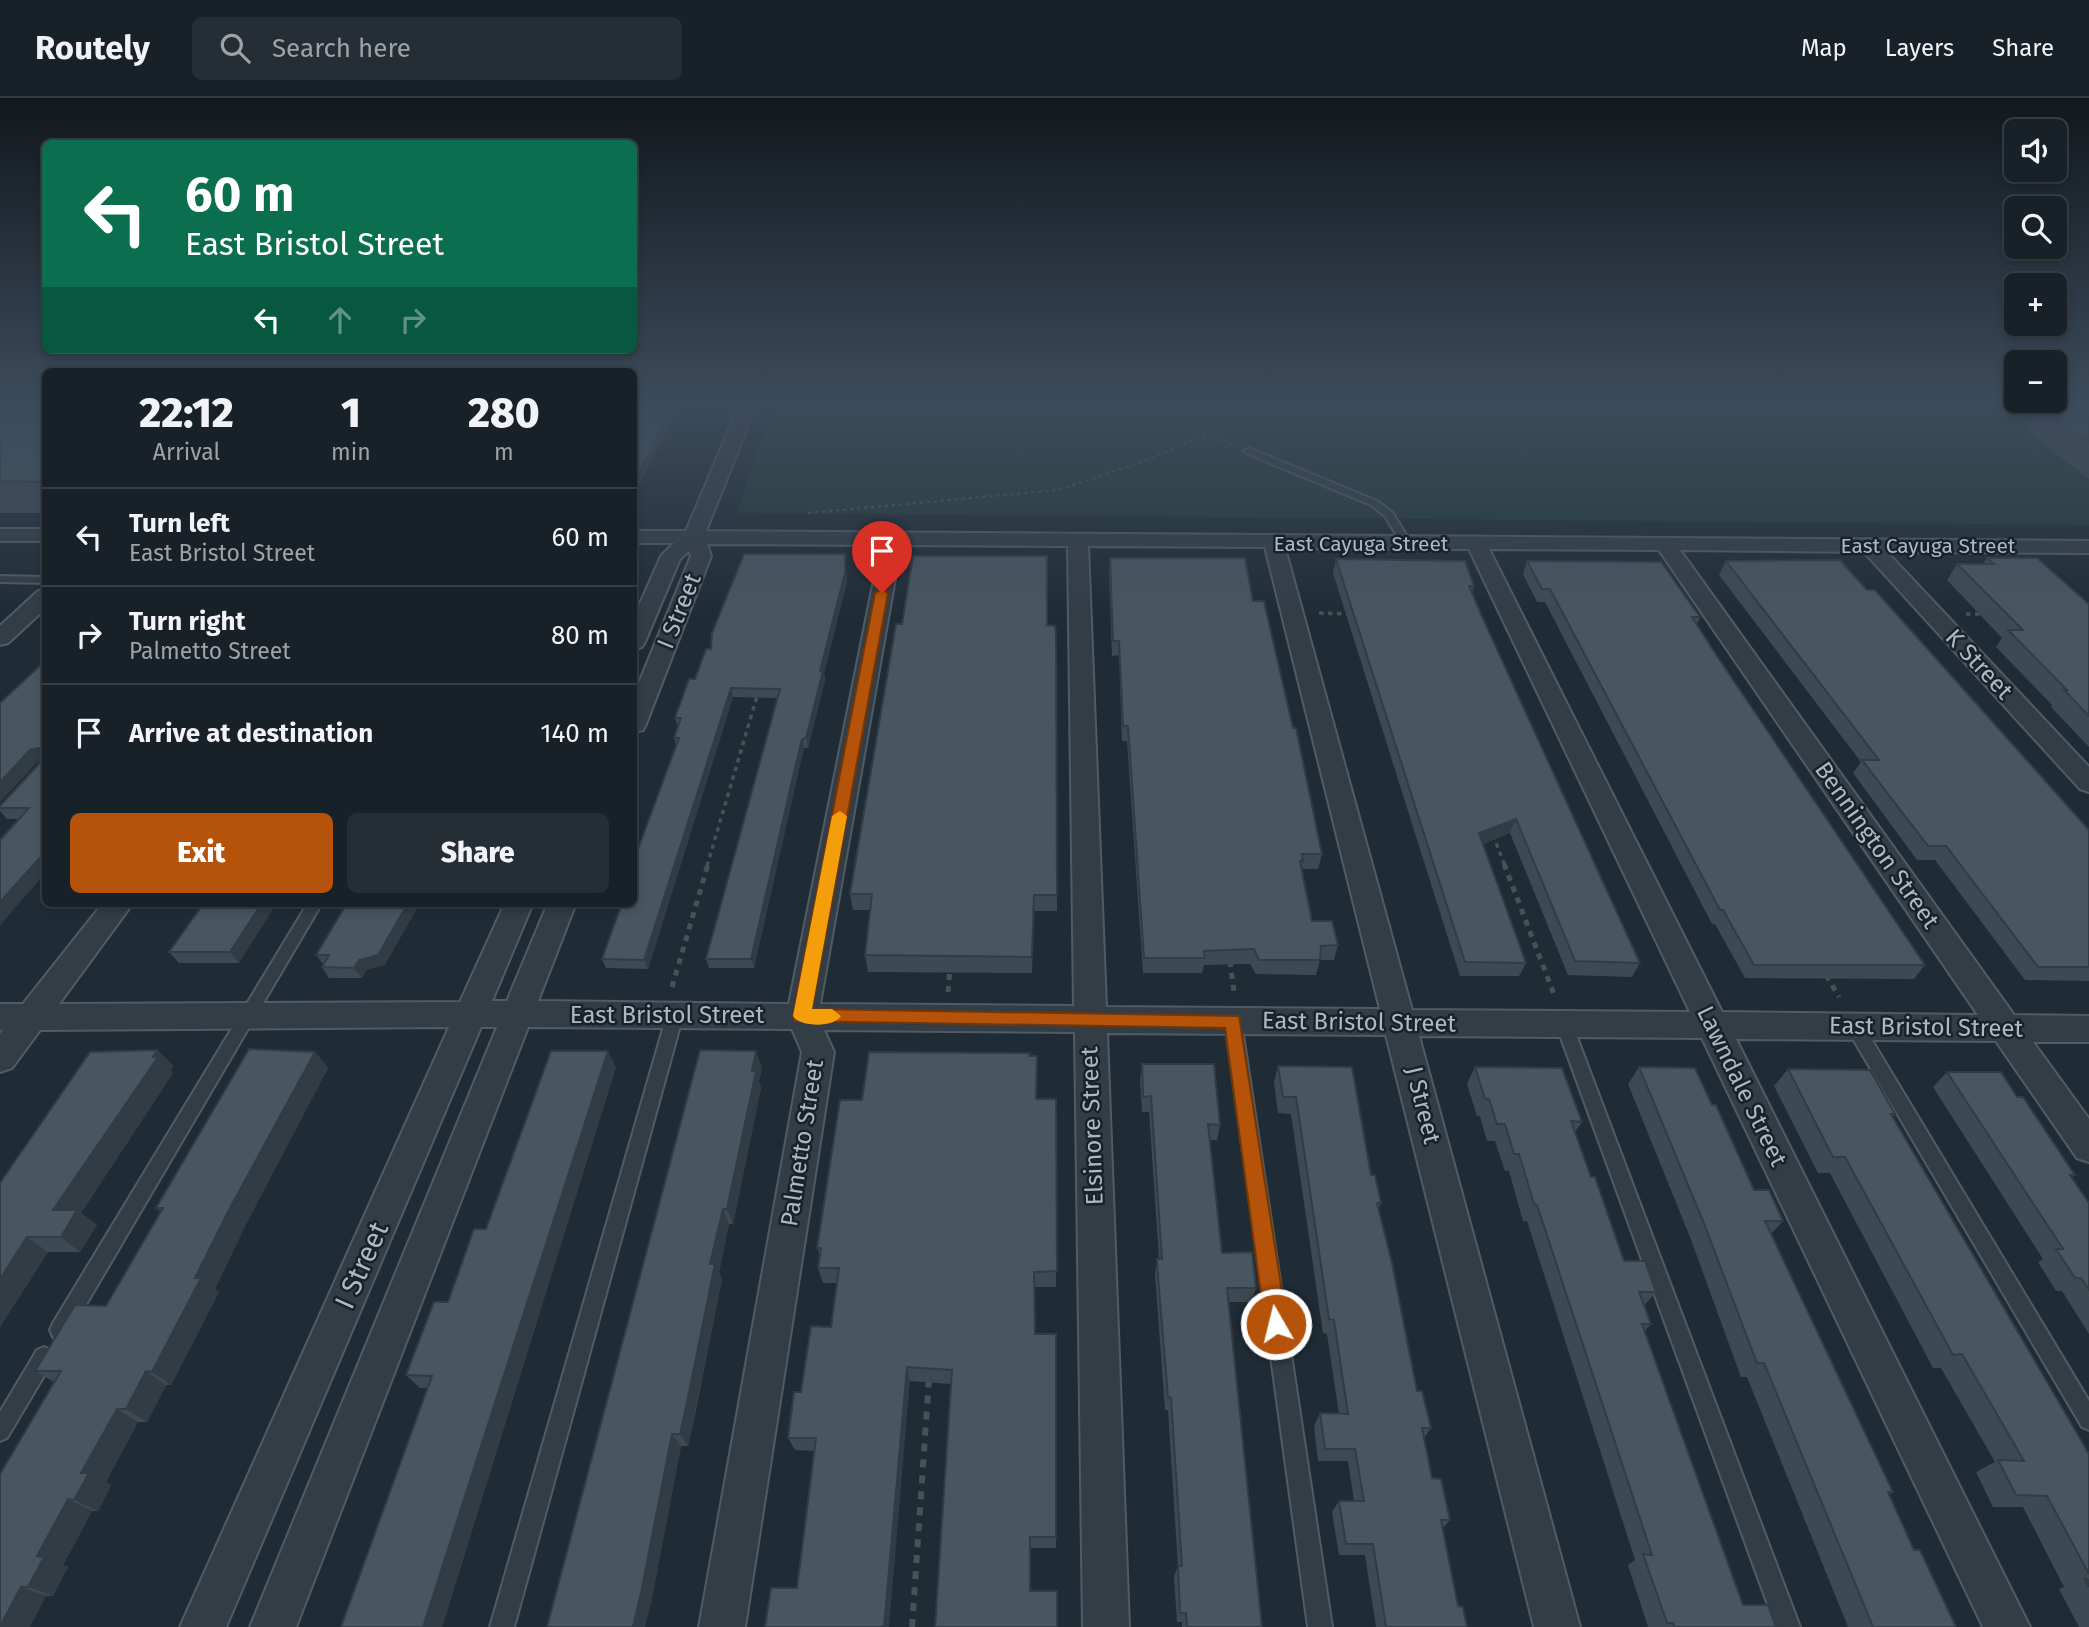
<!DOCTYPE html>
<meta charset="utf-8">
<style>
:root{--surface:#182128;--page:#252e34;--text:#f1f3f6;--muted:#9fa3a8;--line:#363e45;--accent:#b45309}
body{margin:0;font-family:"Fira Sans",sans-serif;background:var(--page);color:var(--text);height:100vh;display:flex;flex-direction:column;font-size:26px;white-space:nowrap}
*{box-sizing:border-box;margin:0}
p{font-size:23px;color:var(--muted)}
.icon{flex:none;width:38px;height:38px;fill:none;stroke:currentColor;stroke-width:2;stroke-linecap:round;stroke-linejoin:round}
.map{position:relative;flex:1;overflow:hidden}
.sheet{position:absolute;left:42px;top:270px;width:595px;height:539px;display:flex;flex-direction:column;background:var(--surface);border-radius:10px;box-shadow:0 4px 10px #0003,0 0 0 2px var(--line)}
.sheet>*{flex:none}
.guide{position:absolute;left:42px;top:42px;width:595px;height:214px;border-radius:10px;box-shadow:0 4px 10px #0003,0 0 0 2px var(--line);background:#0b6e4f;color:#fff;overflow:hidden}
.controls{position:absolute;left:2004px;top:21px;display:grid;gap:14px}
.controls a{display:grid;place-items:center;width:63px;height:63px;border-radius:10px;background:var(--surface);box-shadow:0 4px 10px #0003,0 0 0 2px var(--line);font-size:35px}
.pin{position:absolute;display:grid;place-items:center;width:60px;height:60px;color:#fff;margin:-72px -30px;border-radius:50% 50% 50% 0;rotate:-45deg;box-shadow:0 0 7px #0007}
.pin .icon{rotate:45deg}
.me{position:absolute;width:77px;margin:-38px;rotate:352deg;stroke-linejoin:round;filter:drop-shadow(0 0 5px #0008)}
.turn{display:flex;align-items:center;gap:24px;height:147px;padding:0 28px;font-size:32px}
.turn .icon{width:91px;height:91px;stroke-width:2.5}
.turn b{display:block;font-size:49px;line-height:60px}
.lanes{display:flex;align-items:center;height:66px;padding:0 28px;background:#0003;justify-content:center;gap:35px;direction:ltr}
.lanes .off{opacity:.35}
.eta{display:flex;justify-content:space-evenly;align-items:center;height:119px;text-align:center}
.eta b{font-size:42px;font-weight:800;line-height:49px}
.action{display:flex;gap:14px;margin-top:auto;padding:14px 28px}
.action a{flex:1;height:80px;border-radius:10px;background:var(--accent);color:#fff;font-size:28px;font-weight:800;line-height:80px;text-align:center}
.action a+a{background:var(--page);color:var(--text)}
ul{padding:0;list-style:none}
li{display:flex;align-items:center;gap:21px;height:98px;padding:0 28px;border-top:2px solid var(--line)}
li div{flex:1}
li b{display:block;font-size:26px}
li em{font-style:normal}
header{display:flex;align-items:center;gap:42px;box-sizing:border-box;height:98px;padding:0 35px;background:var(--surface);border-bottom:2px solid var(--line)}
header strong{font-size:33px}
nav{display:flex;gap:38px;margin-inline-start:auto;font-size:24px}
.search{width:490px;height:63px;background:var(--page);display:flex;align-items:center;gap:18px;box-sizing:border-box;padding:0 24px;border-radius:10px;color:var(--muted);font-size:26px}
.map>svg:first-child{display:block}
</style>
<header>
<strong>Routely</strong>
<div class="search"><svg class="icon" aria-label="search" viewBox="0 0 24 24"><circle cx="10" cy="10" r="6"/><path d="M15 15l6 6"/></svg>Search here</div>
<nav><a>Map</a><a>Layers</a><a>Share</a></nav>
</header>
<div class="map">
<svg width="2089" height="1529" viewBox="0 0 2089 1529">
<rect width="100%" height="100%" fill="#202c35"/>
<path fill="#253a38" d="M774 303H2089V427L737 415Z"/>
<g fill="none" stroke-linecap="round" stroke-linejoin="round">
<g stroke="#515b64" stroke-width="4">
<path id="service" d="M1249 350 1377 403 1392 414 1412 446 1403 448 1385 418 1371 407 1246 355 1244 353Z
M0 478 46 479V485L0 484Z
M308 805H322L67 1239 60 1242 53 1239 50 1232 53 1225Z
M675 911 681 912 683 917 514 1529H490L667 917 669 912Z
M1233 917 1239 918 1241 923 1332 1529H1308L1225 923 1227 918Z
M1564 920 1570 921 1572 926 1800 1529H1776L1556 926 1558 921Z
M1855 922 1861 924 2089 1303V1332L2082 1329 1849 934 1847 929 1849 924Z
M44 1249 51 1252 54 1259 51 1266 7 1340 0 1343V1314L37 1252Z"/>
</g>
<g stroke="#515b64" stroke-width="4">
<path id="minor" d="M741 303H758L706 433 2089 443V455L1887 454 2089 669V694L2080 691 1864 454 1680 452 2014 917 2089 918V944H2033L2089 1021V1064L2077 1060 1996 943 1736 941 2030 1529H1983L1702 940 1419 938 1580 1529H1534L1386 937 1107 935 1129 1529H1083L1075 934 824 932 834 954 745 1529H699L802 954 792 931 528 929 296 1529H250L497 929H481L226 1529H180L449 929 40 932 12 970 0 974V936L3 932H0V906H23L103 805H133L59 906 460 904 505 805H533L492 903H507L548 805H576L538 903 789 906 881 447 707 446 711 458 646 626 643 632 634 634V597L691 458 689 453 680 461 645 544 642 549 634 551V519L661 458 674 445H634V433H686ZM901 447 1068 448 1074 908 820 906ZM1088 448 1265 449 1380 911 1106 909ZM1285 450 1469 451 1690 914 1412 912ZM1489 451 1659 452 1978 917 1722 914Z
M0 431H46V443H0Z
M46 492V510L8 545 0 547V528L38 493Z"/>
</g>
<path stroke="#425555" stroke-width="2.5" stroke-dasharray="3.5 3.5" stroke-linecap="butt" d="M808 415 1058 392 1147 362 1206 336 1233 347"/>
<path stroke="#425555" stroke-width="3.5" stroke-dasharray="4.5 4.5" stroke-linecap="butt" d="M1319 515 1349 516
M1966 516H1985
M1493 737 1505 768
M707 768 758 595"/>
<path stroke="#425555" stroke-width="5" stroke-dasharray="6 6" stroke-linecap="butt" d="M1504 766 1555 899
M1230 863 1234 894
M1826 877 1839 899
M672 889 708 766
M948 894 950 871"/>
<path stroke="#425555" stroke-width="6" stroke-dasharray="8 8" stroke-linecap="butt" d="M912 1529 929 1280"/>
<use href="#service" fill="#333d46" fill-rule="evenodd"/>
<use href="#minor" fill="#333d46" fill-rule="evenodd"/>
</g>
<path fill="#3e4a53" d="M0 303H46V415H0Z
M2041 308H2089V381L2026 332Z
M845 456 847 484 824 575 825 582 808 650H804L797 679 754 870H709L706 861 777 600 733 599 648 871 606 870 602 861 676 647 674 640 678 629 675 620 711 551Z
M1110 460 1253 503 1322 756 1318 771H1301L1312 823 1338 847 1334 862H1320L1316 877 1256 876 1250 866 1204 867 1202 875H1143L1127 643H1122L1119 557 1112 558 1109 474Z
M1987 460 2089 506V649L2051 609 2052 607 1996 549 2002 540 1947 482 1957 466H1983Z
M1336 461 1474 488 1472 494 1485 525 1640 865 1632 879 1568 877 1510 735 1483 746 1526 865 1519 878H1460L1333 475Z
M1527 463 1700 519 1697 526 1715 555 1925 867 1914 881 1745 880 1715 826H1712L1545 504H1537L1523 476Z
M1726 463 2089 732V883L2025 882 1935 762H1917L1853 675 1861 664 1719 477Z
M1047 527 1056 535 1057 813H1034L1032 875 868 874 865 857 870 812H853L850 796Z
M46 562V774L0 827 20 721H7L0 713V708L39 666V662L0 704V605Z
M204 805 239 865H179L169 854Z
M347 805 385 867 366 872 362 880H329L322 869 323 866 316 857Z
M157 952 173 968 171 972 173 975 81 1115 97 1127 80 1154H48L0 1229V1085Z
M315 954 328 970 246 1126 215 1191 219 1194 171 1287H166L147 1324H138L106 1384 111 1387 98 1413H92L63 1467 68 1469 53 1498H46L0 1529 54 1284 35 1273 106 1208 161 1114 156 1110Z
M1030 958 1036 1001H1056V1189H1035V1236L1056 1439V1450H1030V1493L935 1529 951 1286 910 1283 797 1490 814 1353 795 1352 788 1340 801 1294 831 1229 837 1185H823L818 1170 820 1158 817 1150 862 1002Z
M1142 966 1220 1027 1217 1042H1210L1222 1155 1256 1190 1252 1204H1228L1262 1529H1182V1524H1177L1174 1478 1178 1468 1168 1312H1165L1155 1176 1157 1161H1159L1149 1014H1142L1140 982Z
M1278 968 1371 1077 1381 1105 1379 1110 1417 1293 1431 1330 1424 1340 1432 1380 1450 1422 1443 1430 1458 1508 1467 1529H1376L1365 1457H1339L1332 1414 1339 1403H1354L1348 1363H1318L1314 1328 1320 1315 1339 1316 1327 1236 1323 1235 1291 1016 1278 1015 1274 984Z
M616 969 442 1529H341L428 1290H420L406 1277 448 1204 486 1131Z
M1475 969 1582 1024 1575 1034 1591 1079 1624 1163 1656 1194 1644 1208 1651 1226 1644 1234 1743 1507 1776 1529H1648L1628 1467 1635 1462 1527 1123H1523L1509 1073H1505L1495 1043H1487L1480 1018H1477L1467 986Z
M1639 969 1712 1007 1754 1092 1783 1123 1771 1136 1893 1394 1889 1397 1914 1452 1956 1529H1848L1747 1279H1741L1690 1139 1628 986Z
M762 970 759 983 761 990 733 1126H729L719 1174 722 1181 694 1322 688 1348H681L651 1505 547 1529Z
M1788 971 1895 1016 1893 1019 2089 1356V1529H2079L2059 1491 2064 1489 2023 1409H1993L1976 1374 1995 1364 1941 1270H1933L1830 1075H1818L1774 988Z
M1947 974 2017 999 2075 1077 2072 1079 2089 1105V1236L2062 1193H2056L2038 1164 2043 1161 1933 989Z"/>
<path fill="#323c44" d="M676 303H681L677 314 634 398V384Z
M845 456 847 484 824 575 825 582 808 650 806 640Z
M731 590 733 599 648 871 644 862Z
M802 641 804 650 754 870 751 861Z
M39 650V662L0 704V684L30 652Z
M1516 721 1510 735 1474 749 1479 735Z
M46 753V774L0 827V804Z
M262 805H277L239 865 230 854Z
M408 805H420L385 867 366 872 362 880 354 870 359 862Z
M157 952 173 968 171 972 173 975 81 1115 97 1127 80 1154 61 1139 53 1112Z
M608 953 616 969 442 1529H423Z
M756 953 762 970 759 983 761 990 733 1126 727 1111Z
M315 954 328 970 246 1126 215 1191 219 1194 171 1287 152 1274 195 1180 230 1110Z
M723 1111 729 1126 719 1174 722 1181 688 1348 680 1336 710 1166Z
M27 1139 48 1154 0 1229V1181Z
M907 1269 910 1283 889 1529H884Z
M146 1273 166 1287 147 1324 126 1311Z
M117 1311 138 1324 106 1384 111 1387 98 1413 74 1402 81 1375Z
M672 1336 681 1348 651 1505 645 1529H633Z
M68 1401 92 1413 63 1467 68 1469 53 1498 28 1489 37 1458Z
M21 1489 46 1498 30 1529H0Z"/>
<path fill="#485661" stroke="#323c44" stroke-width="2" d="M0 303H46V384L0 383Z
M640 303H676L634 384V313Z
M2041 308H2089V344Z
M744 456H845V475L820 573H823L806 640 802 641 795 670 751 861H706L780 591 731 590 644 862 602 861 622 805H634V762L679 640H674L681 620H675L689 581H695L706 551H711L712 535Z
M913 458H1047V527L1055 528 1056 535 1057 797H1034L1032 859 865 857 872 796H850L896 526H902Z
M1110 460H1245L1253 503H1264L1293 630H1296L1322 756H1302L1303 763H1300L1312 823H1332L1338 847 1321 848 1320 862H1259L1254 851 1204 853 1205 860H1144L1128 628H1123L1119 543H1113Z
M1987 460H2037L2089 506V618L2064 592H2067L2008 532H2023L1957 466H1994Z
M1336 461 1465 463 1474 488H1469L1485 525 1640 865 1575 863 1516 721 1479 735 1526 865 1465 864Z
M1840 462 1867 492H1875L1884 502 2089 732V869H2038L1946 748H1928L1862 662H1879L1726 463Z
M1527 463 1661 464 1700 519H1692L1715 555 1925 867H1754L1723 812H1720L1550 491H1542Z
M46 562V753L0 804V742L29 710H0V708L39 666V650L30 652 0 684V605Z
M204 805H262L230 854H169Z
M347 805H408L378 857 359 862 354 870 322 869 329 857H316Z
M249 951 315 954 230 1110 195 1180H201L152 1274 146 1273 126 1311H117L81 1375H89L74 1402 68 1401 37 1458 44 1459 28 1489H21L0 1528V1376L61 1273H35L75 1207 106 1208 163 1110H156Z
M157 952 153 959H158L53 1112H77L61 1139H27L0 1181V1085L90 954Z
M700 952 756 953 752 973H756L727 1111H723L710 1166H715L686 1309 680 1336H672L641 1495 633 1529H547Z
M551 953H608L423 1529H341L432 1278 406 1277 434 1204H448L474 1131H486Z
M869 954 1030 955 1029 958H1037L1036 1001H1056L1057 1173 1034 1174 1035 1236H1056V1439H1030V1493H1057V1529H935L952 1272 907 1269 884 1529H765L771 1490H797L816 1340H788L794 1294H801L811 1228 831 1229 839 1170H818L821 1150H817L840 1002H862Z
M1142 966H1214L1220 1027 1208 1026 1222 1155 1252 1154 1256 1190H1227L1262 1529H1187L1186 1515H1180L1178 1468H1182L1171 1300 1168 1299 1158 1179 1157 1161H1162L1151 998 1143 999Z
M1278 968 1352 969 1371 1077H1375L1381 1105H1377L1392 1165 1417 1293H1422L1431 1330H1422L1432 1380 1441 1381 1450 1422H1441L1458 1508 1463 1509 1467 1529H1386L1373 1446H1346L1339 1403H1364L1355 1351H1325L1320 1315 1348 1316 1334 1222 1329 1221 1296 999H1283Z
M1475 969 1562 970 1582 1024 1571 1023 1591 1079H1595L1624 1163H1645L1656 1194H1639L1651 1226H1642L1743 1507H1768L1776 1529H1674L1673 1525H1667L1643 1456 1652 1457 1537 1107 1534 1106 1519 1056H1514L1505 1026H1497L1489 1001H1485Z
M1639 969 1695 970 1712 1007H1716L1754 1092H1769L1783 1123H1765L1893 1394H1888L1914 1452H1920L1956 1529H1873L1764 1265H1757L1703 1123Z
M1788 971 1870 972 1895 1016H1891L2089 1356V1476L2047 1398 2016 1397 1998 1362 2024 1363 1962 1256 1953 1257 1845 1059H1833Z
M1947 974H2001L2017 999H2023L2075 1077H2070L2089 1105V1192L2081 1180H2075L2056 1151H2063Z
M2085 1481 2089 1482V1489Z"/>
<linearGradient id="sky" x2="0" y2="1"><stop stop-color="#12181d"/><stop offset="0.59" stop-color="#3c4b5c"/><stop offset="1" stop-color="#3c4b5c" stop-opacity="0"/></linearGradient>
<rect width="2089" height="517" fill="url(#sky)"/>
<path fill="#b45309" stroke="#753606" stroke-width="2" d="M882 491 888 495 812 911 1239 918 1287 1226 1284 1234 1276 1237 1268 1234 1265 1226 1225 930 795 923 793 918 875 495Z"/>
<path fill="#f59e0b" d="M840 713 847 718 812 911H832L841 918C834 930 799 929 793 918L832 718Z"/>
<g text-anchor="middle" stroke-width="5" stroke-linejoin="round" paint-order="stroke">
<g font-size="21" fill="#aeb8c3" stroke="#19222a">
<text x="1361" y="453">East Cayuga Street</text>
<text x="1928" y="455">East Cayuga Street</text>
</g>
<g font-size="24" fill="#aeb8c3" stroke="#19222a">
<text transform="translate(679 513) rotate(-68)" y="8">I Street</text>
<text transform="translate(1979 566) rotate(47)" y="8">K Street</text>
<text transform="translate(1877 747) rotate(55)" y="8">Bennington Street</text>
<text x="667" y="925">East Bristol Street</text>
<text transform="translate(1359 924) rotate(1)" y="8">East Bristol Street</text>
<text transform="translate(1926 929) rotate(1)" y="8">East Bristol Street</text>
<text transform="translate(1742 988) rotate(64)" y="8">Lawndale Street</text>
<text transform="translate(1423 1007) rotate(76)" y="8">J Street</text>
<text transform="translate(1092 1028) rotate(-92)" y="8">Elsinore Street</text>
<text transform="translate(802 1045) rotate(-81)" y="8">Palmetto Street</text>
</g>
<g font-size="28" fill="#aeb8c3" stroke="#19222a">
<text transform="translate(361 1167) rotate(-66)" y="10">I Street</text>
</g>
</g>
</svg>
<div class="controls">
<a><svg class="icon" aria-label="sound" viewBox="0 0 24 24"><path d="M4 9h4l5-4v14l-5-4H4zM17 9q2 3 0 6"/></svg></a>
<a><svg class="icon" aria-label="search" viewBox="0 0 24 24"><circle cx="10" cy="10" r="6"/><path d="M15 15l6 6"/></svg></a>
<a>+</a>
<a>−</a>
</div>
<div class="pin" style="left:882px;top:495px;background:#d93025"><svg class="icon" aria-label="arrive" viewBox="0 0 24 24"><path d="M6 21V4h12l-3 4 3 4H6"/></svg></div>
<svg class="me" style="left:1276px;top:1226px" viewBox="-20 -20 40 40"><circle r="17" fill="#b45309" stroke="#fff" stroke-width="3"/><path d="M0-11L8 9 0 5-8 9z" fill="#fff"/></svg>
<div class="guide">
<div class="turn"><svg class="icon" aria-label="left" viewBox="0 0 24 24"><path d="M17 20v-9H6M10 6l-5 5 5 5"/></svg><div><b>60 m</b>East Bristol Street</div></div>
<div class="lanes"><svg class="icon" aria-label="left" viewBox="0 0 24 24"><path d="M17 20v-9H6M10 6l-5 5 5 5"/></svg><svg class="icon off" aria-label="ahead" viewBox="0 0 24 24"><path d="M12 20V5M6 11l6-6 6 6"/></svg><svg class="icon off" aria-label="right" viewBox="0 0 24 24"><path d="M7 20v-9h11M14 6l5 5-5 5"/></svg></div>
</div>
<section class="sheet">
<div class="eta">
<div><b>22:12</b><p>Arrival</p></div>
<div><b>1</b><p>min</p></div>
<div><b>280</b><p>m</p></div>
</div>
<ul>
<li><svg class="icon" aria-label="left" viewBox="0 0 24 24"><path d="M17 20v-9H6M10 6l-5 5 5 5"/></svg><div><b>Turn left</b><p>East Bristol Street</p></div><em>60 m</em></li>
<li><svg class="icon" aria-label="right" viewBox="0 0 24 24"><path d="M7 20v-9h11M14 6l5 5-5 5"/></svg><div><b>Turn right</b><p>Palmetto Street</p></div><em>80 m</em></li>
<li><svg class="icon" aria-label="arrive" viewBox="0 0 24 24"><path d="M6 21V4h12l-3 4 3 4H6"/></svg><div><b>Arrive at destination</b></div><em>140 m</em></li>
</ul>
<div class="action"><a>Exit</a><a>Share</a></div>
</section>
</div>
